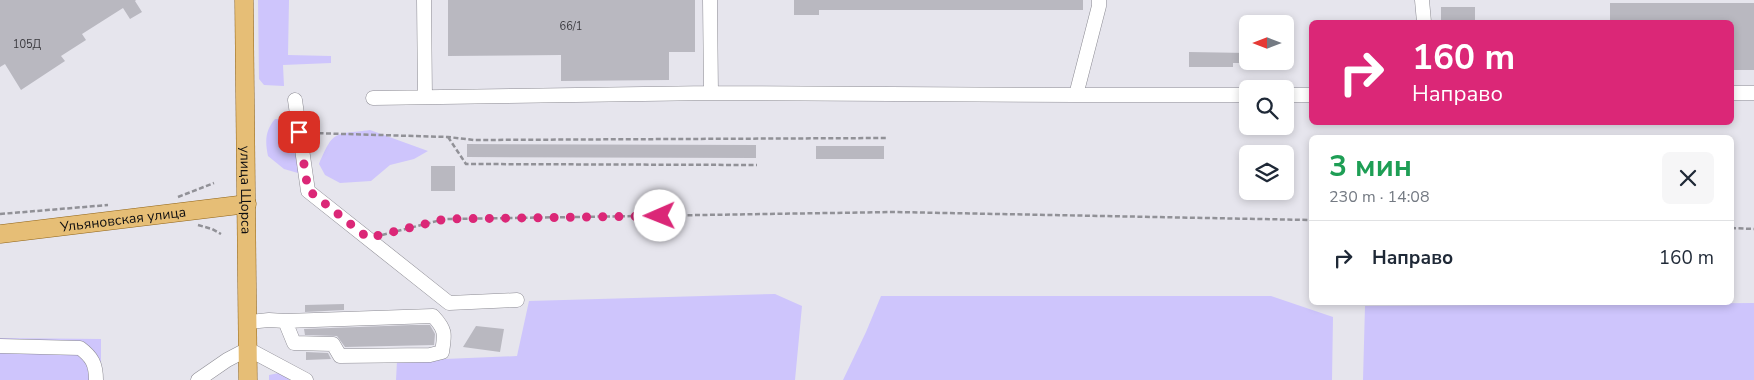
<!DOCTYPE html>
<html lang="ru">
<meta charset="utf-8">
<style>
:root{--surface:#fff;--page:#f6f6f7;--text:#1f2937;--muted:#747a83;--line:#e0e1e3}
body{margin:0;font-family:"Nunito Sans",sans-serif;background:var(--page);color:var(--text);height:100vh;display:flex;flex-direction:column;font-size:19px;white-space:nowrap}
*{box-sizing:border-box;margin:0}
p{font-size:16px;color:var(--muted)}
.icon{flex:none;width:28px;height:28px;fill:none;stroke:currentColor;stroke-width:2;stroke-linecap:round;stroke-linejoin:round}
.map{position:relative;flex:1;overflow:hidden}
.panel{position:absolute;left:1309px;top:135px;width:425px;height:170px;display:flex;flex-direction:column;background:var(--surface);border-radius:8px;box-shadow:0 2px 8px #0003}
.panel>*{flex:none}
.top-card{position:absolute;left:1309px;top:20px;width:425px;height:105px;border-radius:8px;box-shadow:0 2px 8px #0003;background:#db2777;color:#fff;overflow:hidden}
.needle{width:32px;rotate:270deg}
.buttons{position:absolute;left:1239px;top:15px;display:grid;gap:10px}
.buttons a{display:grid;place-items:center;width:55px;height:55px;border-radius:8px;background:var(--surface);box-shadow:0 2px 8px #0003;font-size:25px}
.pin{position:absolute;display:grid;place-items:center;width:42px;height:42px;color:#fff;margin:-21px;border-radius:10px;box-shadow:0 2px 8px #0006}
.me{position:absolute;width:55px;margin:-28px;rotate:269deg;stroke-linejoin:round;filter:drop-shadow(0 0 4px #0008)}
.turn{display:flex;align-items:center;gap:18px;height:105px;padding:0 20px;font-size:22px}
.turn .icon{width:65px;height:65px;stroke-width:2.5}
.turn b{display:block;font-size:35px;line-height:42px}
.round{display:grid;place-items:center;flex:none;width:52px;height:52px;border-radius:8px;background:var(--page)}
.headline{display:flex;align-items:center;justify-content:space-between;height:85px;padding:0 20px}
h1{font-size:30px;font-weight:700;line-height:38px;color:#1e9e55}
ul{padding:0;list-style:none}
li{display:flex;align-items:center;gap:15px;height:75px;padding:0 20px;border-top:1px solid var(--line)}
li div{flex:1}
li b{display:block;font-size:19px}
li em{font-style:normal}
.map>svg:first-child{display:block}
</style>
<div class="map">
<svg width="1754" height="380" viewBox="0 0 1754 380">
<rect width="100%" height="100%" fill="#e6e5ed"/>
<path fill="#cec5fc" d="M258 0H289L288 55 331 56V63L283 65 284 86 264 85 259 79Z
M275 119H283L292 125 305 175 284 169 268 156C265 141 265 131 275 119Z
M370 130 428 151 414 159 390 165 371 181 340 183 325 175 319 164C334 129 334 135 370 130Z
M775 294 802 306 795 380H396L397 361 517 356 529 301Z
M881 296H1271L1333 317 1332 380H843L866 332Z
M1754 303V380H1363L1365 306Z
M0 338 101 339V380H0Z
M279 373 289 379V380H269V375Z"/>
<path fill="#b9b8c0" d="M0 0H136L135 1 142 12 130 19 123 8 82 34 86 40 61 56 65 61 21 90 5 64 0 67Z
M448 0H695V52H669V80L561 81V55L448 56Z
M794 0H1083V10H819V15H794Z
M1610 3H1754V70H1731V22H1621V21H1610Z
M1441 7H1475V22H1441Z
M1189 52 1248 53V63H1233V67H1189Z
M467 144 756 145V158L467 157Z
M816 146H884V159H816Z
M431 166H455V191H431Z
M344 304V310L305 312V305Z
M412 325H430L435 334 434 345 345 347 337 336 305 335 304 329Z
M476 326 504 329 500 352 463 347Z
M306 352 328 353 331 359 306 360Z"/>
<g fill="none" stroke-linecap="round" stroke-linejoin="round">
<g stroke="#8c8b93" stroke-width="15">
<path id="minor" d="M424 0 425 97
M1099 0V6L1076 95H1248
M1422 0 1424 22
M711 93 1076 95
M1731 93H1754
M1285 95H1311
M373 98 711 93 710 0
M295 100 308 191 449 303 517 300
M248 322 269 320 285 321 433 316C446 330 445 334 442 352L430 355 340 356 333 344 294 343 285 321
M0 346 80 348C92 357 96 364 96 380
M198 380 227 360 248 349 306 380"/>
</g>
<g stroke="#906418" stroke-width="19">
<g id="major">
<path id="s1" d="M244 0 248 380"/>
<path id="s2" d="M0 234 247 204"/>
</g>
</g>
<path stroke="#919197" stroke-width="2.5" stroke-dasharray="5 2.5" stroke-linecap="butt" d="M311 133 448 137 474 140 886 138
M448 137 466 164 757 165
M178 197 214 183
M0 214 108 205
M198 225 212 229 221 234
M1731 228 1754 229
M382 235 445 219 894 212 1311 220"/>
<use href="#minor" stroke="#fff" stroke-width="14"/>
<use href="#major" stroke="#e6be76" stroke-width="18"/>
</g>
<g fill="none" stroke-linecap="round" stroke-linejoin="round">
<path stroke="#db2777" stroke-width="9" stroke-dasharray="0 16.2" d="M299 132 308 190 368 238 445 219 660 216"/>
</g>
<g text-anchor="middle" stroke-width="4.5" stroke-linejoin="round" paint-order="stroke">
<g font-size="11" fill="#39383d">
<text x="571" y="30">66/1</text>
<text x="27" y="48">105Д</text>
</g>
<g font-size="14" fill="#0e0e11" stroke="#f3f2fb">
<text dy="5" stroke="none"><textPath href="#s1" startOffset="190">улица Щорса</textPath></text>
<text dy="5" stroke="none"><textPath href="#s2" startOffset="124">Ульяновская улица</textPath></text>
</g>
</g>
</svg>
<div class="buttons">
<a><svg class="needle" viewBox="-14 -14 28 28"><path d="M0-13l5 13h-10z" fill="#e53935"/><path d="M0 13l5-13h-10z" fill="#747a83"/></svg></a>
<a><svg class="icon" aria-label="search" viewBox="0 0 24 24"><circle cx="10" cy="10" r="6"/><path d="M15 15l6 6"/></svg></a>
<a><svg class="icon" aria-label="layers" viewBox="0 0 24 24"><path d="M12 4l9 5-9 5-9-5zM3 14l9 5 9-5"/></svg></a>
</div>
<div class="pin" style="left:299px;top:132px;background:#d93025"><svg class="icon" aria-label="arrive" viewBox="0 0 24 24"><path d="M6 21V4h12l-3 4 3 4H6"/></svg></div>
<svg class="me" style="left:660px;top:216px" viewBox="-20 -20 40 40"><circle r="19" fill="#fff"/><path d="M0-13L10 11 0 6-10 11z" fill="#db2777"/></svg>
<div class="top-card">
<div class="turn"><svg class="icon" aria-label="right" viewBox="0 0 24 24"><path d="M7 20v-9h11M14 6l5 5-5 5"/></svg><div><b>160 m</b>Направо</div></div>
</div>
<section class="panel">
<div class="headline"><div><h1>3 мин</h1><p>230 m · 14:08</p></div><a class="round"><svg class="icon" aria-label="close" viewBox="0 0 24 24"><path d="M6 6l12 12M18 6L6 18"/></svg></a></div>
<ul>
<li><svg class="icon" aria-label="right" viewBox="0 0 24 24"><path d="M7 20v-9h11M14 6l5 5-5 5"/></svg><div><b>Направо</b></div><em>160 m</em></li>
</ul>
</section>
</div>
